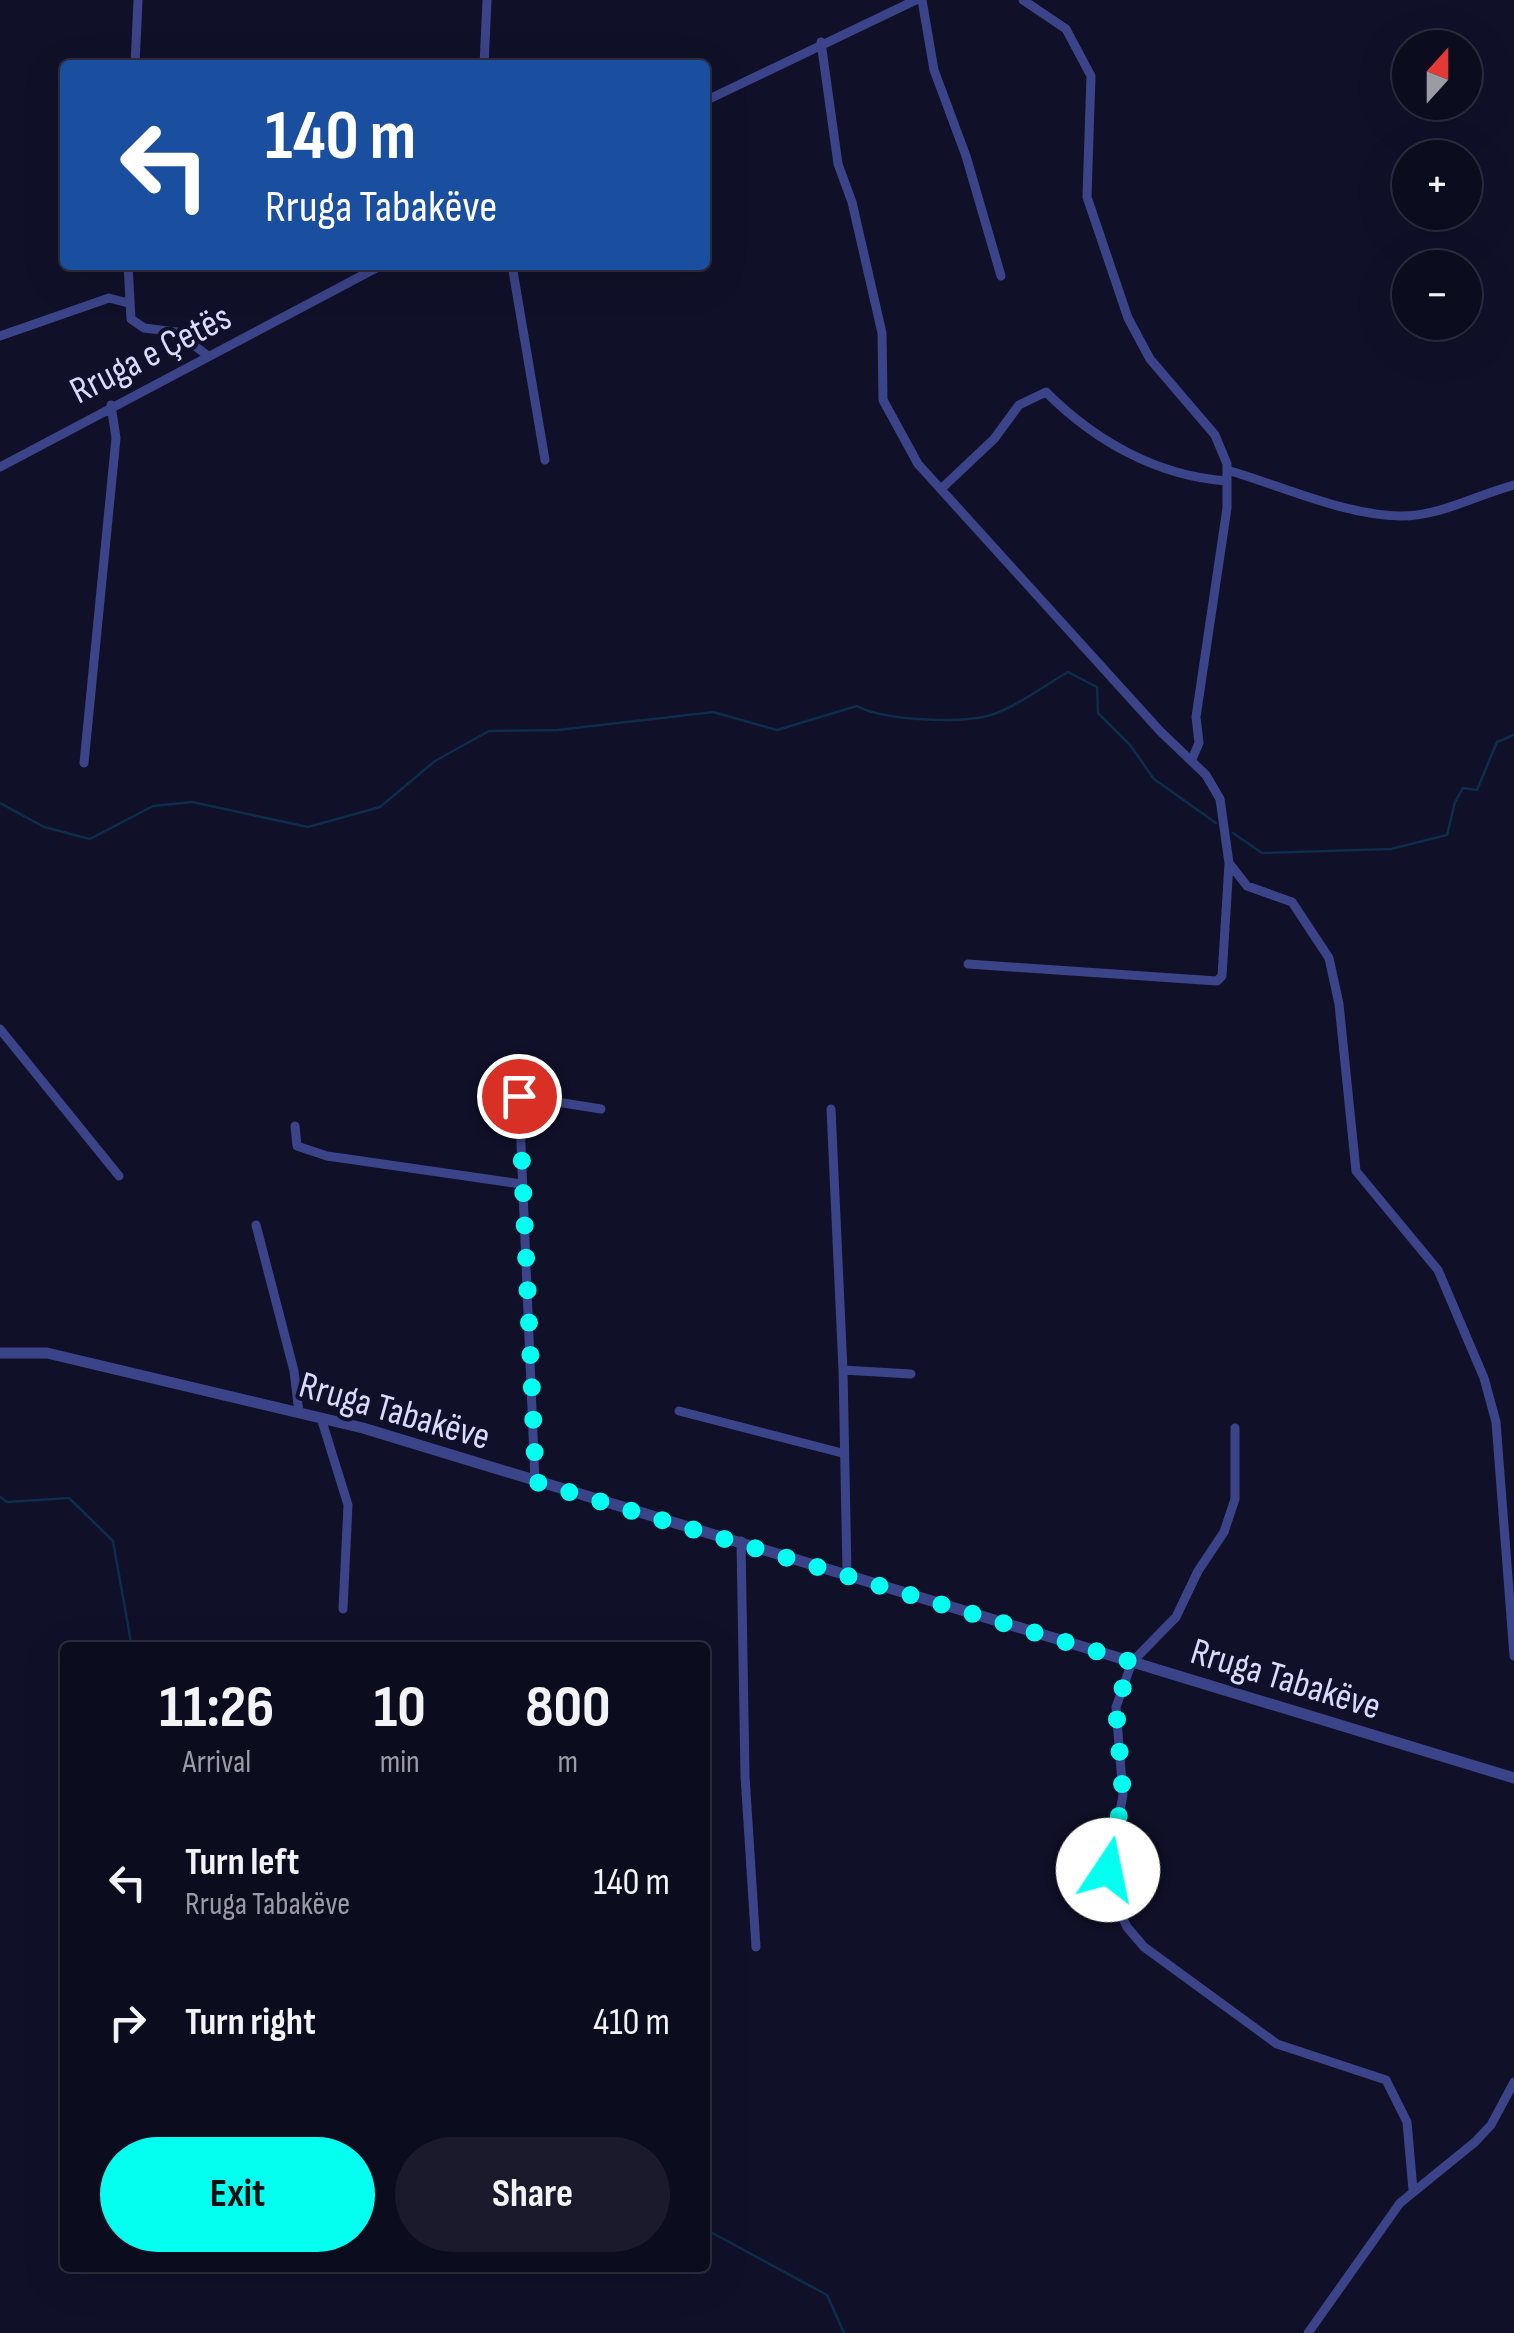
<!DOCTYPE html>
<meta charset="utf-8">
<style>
:root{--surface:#0c0c1f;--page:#1a1a2c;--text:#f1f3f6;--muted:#9a9ba4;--line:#2c2c3d;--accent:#04fff1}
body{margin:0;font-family:"Sofia Sans Condensed",sans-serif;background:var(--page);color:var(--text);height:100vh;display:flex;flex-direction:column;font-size:38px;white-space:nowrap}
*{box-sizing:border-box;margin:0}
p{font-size:32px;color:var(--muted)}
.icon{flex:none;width:55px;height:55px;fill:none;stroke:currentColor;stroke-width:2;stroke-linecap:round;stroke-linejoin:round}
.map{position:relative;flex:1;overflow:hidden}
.details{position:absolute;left:60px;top:1642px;width:650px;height:630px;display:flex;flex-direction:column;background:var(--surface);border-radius:10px;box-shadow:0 10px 40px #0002,0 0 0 2px var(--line)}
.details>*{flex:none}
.top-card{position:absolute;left:60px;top:60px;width:650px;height:210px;border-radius:10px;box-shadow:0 10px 40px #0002,0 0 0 2px var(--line);background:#1a4fa0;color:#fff;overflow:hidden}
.needle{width:65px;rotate:21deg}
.buttons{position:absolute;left:1392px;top:30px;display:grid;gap:20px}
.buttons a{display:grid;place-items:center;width:90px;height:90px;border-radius:50%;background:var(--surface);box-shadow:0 10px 40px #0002,0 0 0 2px var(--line);font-size:50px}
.pin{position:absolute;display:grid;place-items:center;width:85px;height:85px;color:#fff;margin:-42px;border:5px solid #fff;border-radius:50%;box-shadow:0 2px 10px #0007}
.me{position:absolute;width:110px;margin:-55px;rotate:11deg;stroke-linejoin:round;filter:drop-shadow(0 0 8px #0008)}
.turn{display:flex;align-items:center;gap:35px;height:210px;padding:0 40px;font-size:45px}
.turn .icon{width:130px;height:130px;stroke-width:2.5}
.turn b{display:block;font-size:70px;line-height:85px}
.eta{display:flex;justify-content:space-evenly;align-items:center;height:170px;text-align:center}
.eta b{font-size:60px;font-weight:700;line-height:70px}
.cta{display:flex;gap:20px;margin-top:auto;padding:20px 40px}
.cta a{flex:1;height:115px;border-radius:60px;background:var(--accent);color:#111;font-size:40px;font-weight:700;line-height:115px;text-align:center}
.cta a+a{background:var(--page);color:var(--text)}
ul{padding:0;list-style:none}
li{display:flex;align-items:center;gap:30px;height:140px;padding:0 40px}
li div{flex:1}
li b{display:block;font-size:38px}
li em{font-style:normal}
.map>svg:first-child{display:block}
</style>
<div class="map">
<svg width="1514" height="2333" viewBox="0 0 1514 2333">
<rect width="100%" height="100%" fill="#101029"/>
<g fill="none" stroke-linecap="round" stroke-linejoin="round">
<path stroke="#0c2d4c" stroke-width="2.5" d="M0 803 44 827 90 839 153 806 192 802 308 827 380 807 435 761 489 731 558 730 713 712 777 730 857 706C881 720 954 723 983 717 1010 712 1043 686 1068 672L1097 687 1098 713 1130 745 1154 779 1216 823
M1233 833 1262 853 1391 849 1447 835 1455 802 1463 788 1477 790 1497 742 1514 735
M0 1497 7 1502 69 1498 113 1541 132 1648
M705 2229 827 2295 844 2333"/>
<path stroke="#3b4488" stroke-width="9" d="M922 0 934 70 966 156 1001 276
M1023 0 1066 29 1091 76 1087 197 1128 318 1150 359 1215 435 1227 464V508L1196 717 1199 743 1192 759
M821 42 838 164 852 202 882 333 883 400 918 464 1160 731 1206 775 1220 799 1229 863 1247 886 1292 902 1329 958 1339 1004 1356 1171 1438 1270 1484 1378 1496 1422 1514 1656
M135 65 138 0
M484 65 487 0
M705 101 916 0
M128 265 131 319 144 328 177 332 208 356
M512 265 545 460
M0 336 109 298 128 303
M0 467 382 265
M1227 470C1282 486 1343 515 1401 516 1441 516 1476 495 1514 485
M941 489 994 439 1019 405 1046 392C1095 441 1157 476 1227 481
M84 763 116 438 111 405
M968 964 1217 981 1222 976 1229 863
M0 1029 119 1176
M831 1109 843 1370
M295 1126 297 1146 327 1156 521 1184
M256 1225 294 1371 299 1413
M679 1411 842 1453
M321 1418 348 1505 343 1609
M1235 1428V1499L1224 1532 1198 1571 1176 1617 1132 1662 1116 1707 1123 1795 1109 1870 1112 1897 1127 1927 1144 1947 1277 2044 1386 2080 1407 2122 1413 2190
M535 1482 519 1096 601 1109
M741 1541 745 1776 756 1947
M847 1572 843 1370 911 1374
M1308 2333 1400 2203 1475 2142 1491 2125 1514 2082"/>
<path stroke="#3b4488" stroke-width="11" d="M0 1353H47L363 1428 1514 1778"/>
</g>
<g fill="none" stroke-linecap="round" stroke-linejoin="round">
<path stroke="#04fff1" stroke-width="18" stroke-dasharray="0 32.4" d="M519 1096 536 1482 1132 1662 1116 1707 1123 1795 1108 1870"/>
</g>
<g text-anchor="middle" stroke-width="8" stroke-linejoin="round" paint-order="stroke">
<g font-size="38" fill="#d8daff" stroke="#101029">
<text transform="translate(150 353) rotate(-27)" y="13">Rruga e Çetës</text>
<text transform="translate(395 1410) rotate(16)" y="13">Rruga Tabakëve</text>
<text transform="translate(1286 1678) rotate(17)" y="13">Rruga Tabakëve</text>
</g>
</g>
</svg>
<div class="buttons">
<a><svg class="needle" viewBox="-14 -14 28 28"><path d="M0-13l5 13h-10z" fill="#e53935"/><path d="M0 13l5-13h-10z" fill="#9a9ba4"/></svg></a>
<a>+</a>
<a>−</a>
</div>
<div class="pin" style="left:519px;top:1096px;background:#d93025"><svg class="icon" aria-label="arrive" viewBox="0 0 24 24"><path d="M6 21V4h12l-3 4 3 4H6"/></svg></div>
<svg class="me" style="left:1108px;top:1870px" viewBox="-20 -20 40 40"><circle r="19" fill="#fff"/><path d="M0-13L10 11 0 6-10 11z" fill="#04fff1"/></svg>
<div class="top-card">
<div class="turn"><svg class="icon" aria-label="left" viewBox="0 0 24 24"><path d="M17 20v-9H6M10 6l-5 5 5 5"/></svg><div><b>140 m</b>Rruga Tabakëve</div></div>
</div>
<section class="details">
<div class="eta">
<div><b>11:26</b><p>Arrival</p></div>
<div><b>10</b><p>min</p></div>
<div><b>800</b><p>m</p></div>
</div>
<ul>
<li><svg class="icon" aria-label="left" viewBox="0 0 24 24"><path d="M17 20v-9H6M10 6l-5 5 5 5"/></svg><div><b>Turn left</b><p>Rruga Tabakëve</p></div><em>140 m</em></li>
<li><svg class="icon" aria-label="right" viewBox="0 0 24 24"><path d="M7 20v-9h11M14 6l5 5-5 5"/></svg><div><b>Turn right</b></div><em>410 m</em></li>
</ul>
<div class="cta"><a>Exit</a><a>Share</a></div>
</section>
</div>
